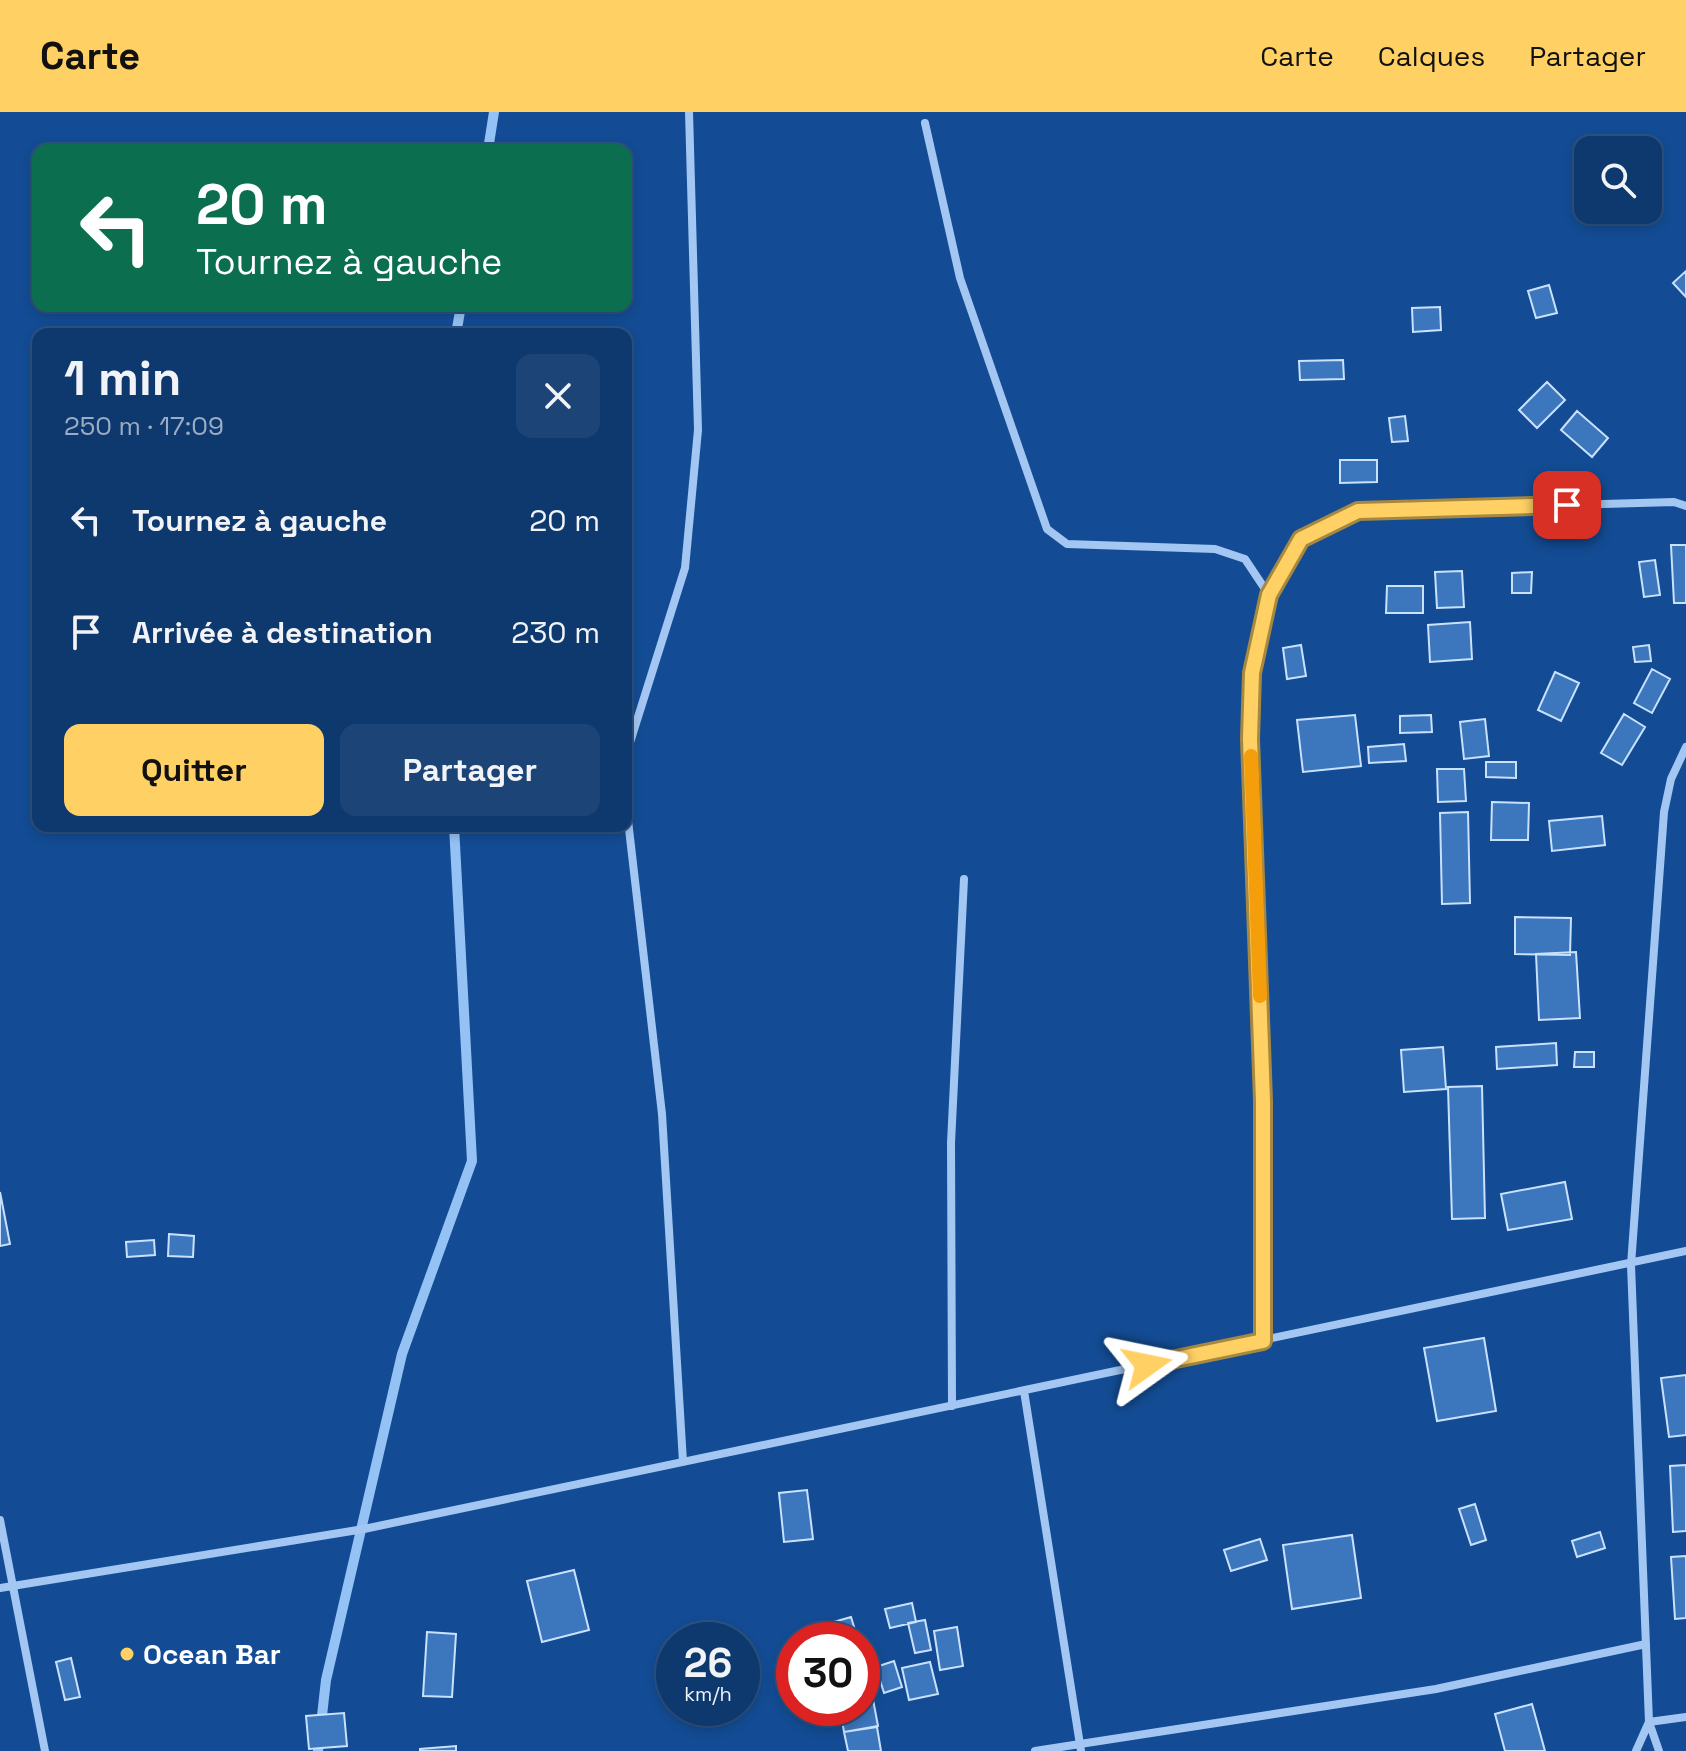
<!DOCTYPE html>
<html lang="fr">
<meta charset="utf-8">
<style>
:root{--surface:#0e396f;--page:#1c4477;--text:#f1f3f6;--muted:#9bacc3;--line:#2e5382;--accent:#ffd164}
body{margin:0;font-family:"Space Grotesk",sans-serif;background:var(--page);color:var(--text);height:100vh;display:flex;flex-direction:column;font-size:30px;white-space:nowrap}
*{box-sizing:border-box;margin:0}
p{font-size:26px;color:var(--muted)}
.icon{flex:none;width:44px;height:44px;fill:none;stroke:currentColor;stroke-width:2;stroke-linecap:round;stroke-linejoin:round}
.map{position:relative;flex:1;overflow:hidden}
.details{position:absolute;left:32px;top:216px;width:600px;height:504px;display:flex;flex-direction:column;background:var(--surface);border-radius:16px;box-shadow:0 4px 12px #0003,0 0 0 2px var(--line)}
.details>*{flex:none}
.top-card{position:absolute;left:32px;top:32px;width:600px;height:168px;border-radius:16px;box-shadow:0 4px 12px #0003,0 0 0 2px var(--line);background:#0b6e4f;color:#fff;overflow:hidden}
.tools{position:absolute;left:1574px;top:24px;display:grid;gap:16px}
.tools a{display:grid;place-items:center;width:88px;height:88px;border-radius:16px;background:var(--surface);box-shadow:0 4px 12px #0003,0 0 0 2px var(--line);font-size:40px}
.speed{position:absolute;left:656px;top:1510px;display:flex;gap:16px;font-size:40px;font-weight:700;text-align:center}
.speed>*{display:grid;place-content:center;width:104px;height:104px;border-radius:50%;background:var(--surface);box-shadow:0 4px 12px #0003,0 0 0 2px var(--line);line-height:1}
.speed small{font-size:20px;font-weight:400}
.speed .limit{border:12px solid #d22;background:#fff;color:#111}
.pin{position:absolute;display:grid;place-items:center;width:68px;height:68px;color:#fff;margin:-34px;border-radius:16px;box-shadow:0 4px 12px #0006}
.me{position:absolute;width:88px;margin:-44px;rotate:78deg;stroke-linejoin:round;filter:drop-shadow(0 0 6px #0008)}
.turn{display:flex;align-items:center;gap:28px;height:168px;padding:0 32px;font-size:36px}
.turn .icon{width:104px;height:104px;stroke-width:2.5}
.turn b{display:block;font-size:56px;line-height:68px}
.round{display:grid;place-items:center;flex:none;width:84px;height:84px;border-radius:16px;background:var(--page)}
.overview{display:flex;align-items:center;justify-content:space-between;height:136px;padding:0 32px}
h1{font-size:48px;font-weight:600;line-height:60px}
.primary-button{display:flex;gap:16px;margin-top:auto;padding:16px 32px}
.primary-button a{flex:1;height:92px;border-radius:16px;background:var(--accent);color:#111;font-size:32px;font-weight:600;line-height:92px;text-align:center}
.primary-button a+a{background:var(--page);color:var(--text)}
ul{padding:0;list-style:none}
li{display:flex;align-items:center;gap:24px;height:112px;padding:0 32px}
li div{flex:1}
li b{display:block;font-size:30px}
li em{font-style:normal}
header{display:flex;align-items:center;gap:48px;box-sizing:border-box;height:112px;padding:0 40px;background:var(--accent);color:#111}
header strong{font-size:38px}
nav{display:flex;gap:44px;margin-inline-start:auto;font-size:28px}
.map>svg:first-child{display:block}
</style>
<header>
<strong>Carte</strong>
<nav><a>Carte</a><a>Calques</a><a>Partager</a></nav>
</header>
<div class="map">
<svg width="1686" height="1639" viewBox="0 0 1686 1639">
<rect width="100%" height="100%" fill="#134c94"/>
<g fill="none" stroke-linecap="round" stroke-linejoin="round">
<path stroke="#95c2f5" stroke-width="10" d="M488 38 494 0
M456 222 461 194
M318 1639 326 1568 402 1242 472 1049 454 714"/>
</g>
<path fill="#3c76bc" stroke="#cae1fd" stroke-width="2" d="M1686 159V185L1673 171Z
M1549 173 1557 201 1536 206 1528 179Z
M1440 195 1441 218 1413 220 1412 196Z
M1343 248 1344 267 1300 268 1299 249Z
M1547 270 1565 288 1537 316 1519 298Z
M1577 299 1608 326 1592 345 1561 318Z
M1405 304 1408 329 1392 330 1389 306Z
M1340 348H1377V370L1340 371Z
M1671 433H1686V491H1674Z
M1655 448 1660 483 1644 485 1639 450Z
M1462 459 1464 495 1437 496 1435 460Z
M1532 460 1531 481H1512V461Z
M1387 474H1423V501H1386Z
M1470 510 1472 547 1430 550 1428 513Z
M1301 533 1306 564 1287 567 1283 536Z
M1649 533 1651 549 1635 550 1633 535Z
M1652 557 1670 567 1652 601 1634 591Z
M1555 560 1579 571 1561 609 1538 598Z
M1624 602 1645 615 1622 653 1601 641Z
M1355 603 1361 654 1303 660 1297 608Z
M1431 603 1432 620 1400 621V604Z
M1485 607 1489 644 1464 647 1460 610Z
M1404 632 1406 649 1369 651 1368 635Z
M1486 650H1516V666L1486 665Z
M1437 657H1464L1466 689 1438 690Z
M1492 690 1529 691 1528 728H1491Z
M1468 700 1470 791 1442 792 1440 701Z
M1602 704 1605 733 1552 739 1549 709Z
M1515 805 1571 806 1570 843 1515 842Z
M1576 840 1580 906 1539 908 1536 842Z
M1556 931 1557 953 1497 957 1496 935Z
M1443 935 1446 977 1404 980 1401 938Z
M1575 940H1594V955H1574Z
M1482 974 1485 1106 1452 1107 1448 975Z
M1565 1070 1572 1107 1508 1118 1501 1082Z
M0 1080 10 1132 0 1134Z
M169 1122 194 1124 193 1145 168 1144Z
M154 1128 155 1143 127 1145 126 1130Z
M1484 1226 1496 1299 1437 1309 1424 1236Z
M1686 1263V1323L1669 1325 1661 1266Z
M1686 1353V1419L1673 1420 1670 1354Z
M807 1378 813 1427 784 1430 779 1381Z
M1475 1392 1486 1428 1471 1433 1459 1397Z
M1600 1420 1605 1436 1577 1445 1572 1429Z
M1352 1423 1361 1486 1292 1497 1283 1433Z
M1260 1427 1267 1448 1231 1459 1224 1438Z
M1686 1444V1506L1675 1507 1671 1445Z
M574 1458 589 1518 542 1530 527 1469Z
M912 1491 916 1510 890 1516 885 1497Z
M851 1505 858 1528H827L823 1513Z
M925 1508 931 1538 915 1541 908 1511Z
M957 1515 963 1554 940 1558 934 1519Z
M427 1520 456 1522 452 1585 423 1584Z
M71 1546 80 1585 65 1588 56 1550Z
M894 1549 902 1575 884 1581 876 1555Z
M866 1550 878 1614 844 1620 840 1596H862V1551Z
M930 1550 938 1582 909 1588 902 1556Z
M1532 1592 1545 1639H1505L1495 1602Z
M344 1601 347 1634 309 1637 306 1604Z
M877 1615 881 1639H848L844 1620Z
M456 1634V1639H420V1637Z"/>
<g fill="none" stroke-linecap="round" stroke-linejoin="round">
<path stroke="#a3c7f2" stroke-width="8" d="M925 11 960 166 1047 417 1067 432 1215 437 1245 447 1269 483
M626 643 685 456 698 318 689 0
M626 691 662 1002 683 1350
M1263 1229V989L1250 627 1252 561 1269 483 1301 427 1358 399 1674 390 1686 394
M1024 1279 1081 1639
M952 1294 951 1031 964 767
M0 1408 45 1639
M0 1476 364 1417 1686 1139
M1035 1639 1436 1577 1646 1532
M1636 1639 1649 1610 1631 1153 1664 700 1671 667 1686 635
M1659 1639 1649 1610 1686 1605"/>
</g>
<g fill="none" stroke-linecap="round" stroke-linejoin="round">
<g stroke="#a68841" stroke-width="20">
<path id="route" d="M1147 1253 1263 1229V989L1250 627 1252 561 1269 483 1301 427 1358 399 1567 393"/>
</g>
<use href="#route" stroke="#ffd164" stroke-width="14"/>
<path stroke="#f59e0b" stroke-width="14" d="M1251 644 1260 884"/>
</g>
<circle fill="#ffd164" stroke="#134c94" stroke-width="3" cx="127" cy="1542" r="8"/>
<g text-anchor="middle" stroke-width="8" stroke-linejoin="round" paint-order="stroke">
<g font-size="28" font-weight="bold" fill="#fff" stroke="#134c94" text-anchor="start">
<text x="143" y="1552">Ocean Bar</text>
</g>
</g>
</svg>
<div class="tools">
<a><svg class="icon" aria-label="search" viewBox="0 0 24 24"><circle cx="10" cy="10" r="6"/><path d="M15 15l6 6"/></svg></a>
</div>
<div class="speed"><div>26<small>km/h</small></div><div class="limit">30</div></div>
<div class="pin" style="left:1567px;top:393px;background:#d93025"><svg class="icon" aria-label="arrive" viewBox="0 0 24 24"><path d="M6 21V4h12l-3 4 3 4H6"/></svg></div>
<svg class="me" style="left:1147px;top:1253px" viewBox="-20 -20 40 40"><path d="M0-17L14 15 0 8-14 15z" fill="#ffd164" stroke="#fff" stroke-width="4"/></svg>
<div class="top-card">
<div class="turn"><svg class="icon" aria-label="left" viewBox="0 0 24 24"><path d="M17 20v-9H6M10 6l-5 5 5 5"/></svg><div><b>20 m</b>Tournez à gauche</div></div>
</div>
<section class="details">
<div class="overview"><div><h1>1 min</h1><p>250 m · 17:09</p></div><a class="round"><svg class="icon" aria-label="close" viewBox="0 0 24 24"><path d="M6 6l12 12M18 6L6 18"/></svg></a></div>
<ul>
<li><svg class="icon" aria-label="left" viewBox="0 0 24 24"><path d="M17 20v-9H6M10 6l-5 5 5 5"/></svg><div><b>Tournez à gauche</b></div><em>20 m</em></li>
<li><svg class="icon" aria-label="arrive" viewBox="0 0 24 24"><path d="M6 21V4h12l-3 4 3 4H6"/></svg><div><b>Arrivée à destination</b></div><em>230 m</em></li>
</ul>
<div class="primary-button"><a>Quitter</a><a>Partager</a></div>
</section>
</div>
